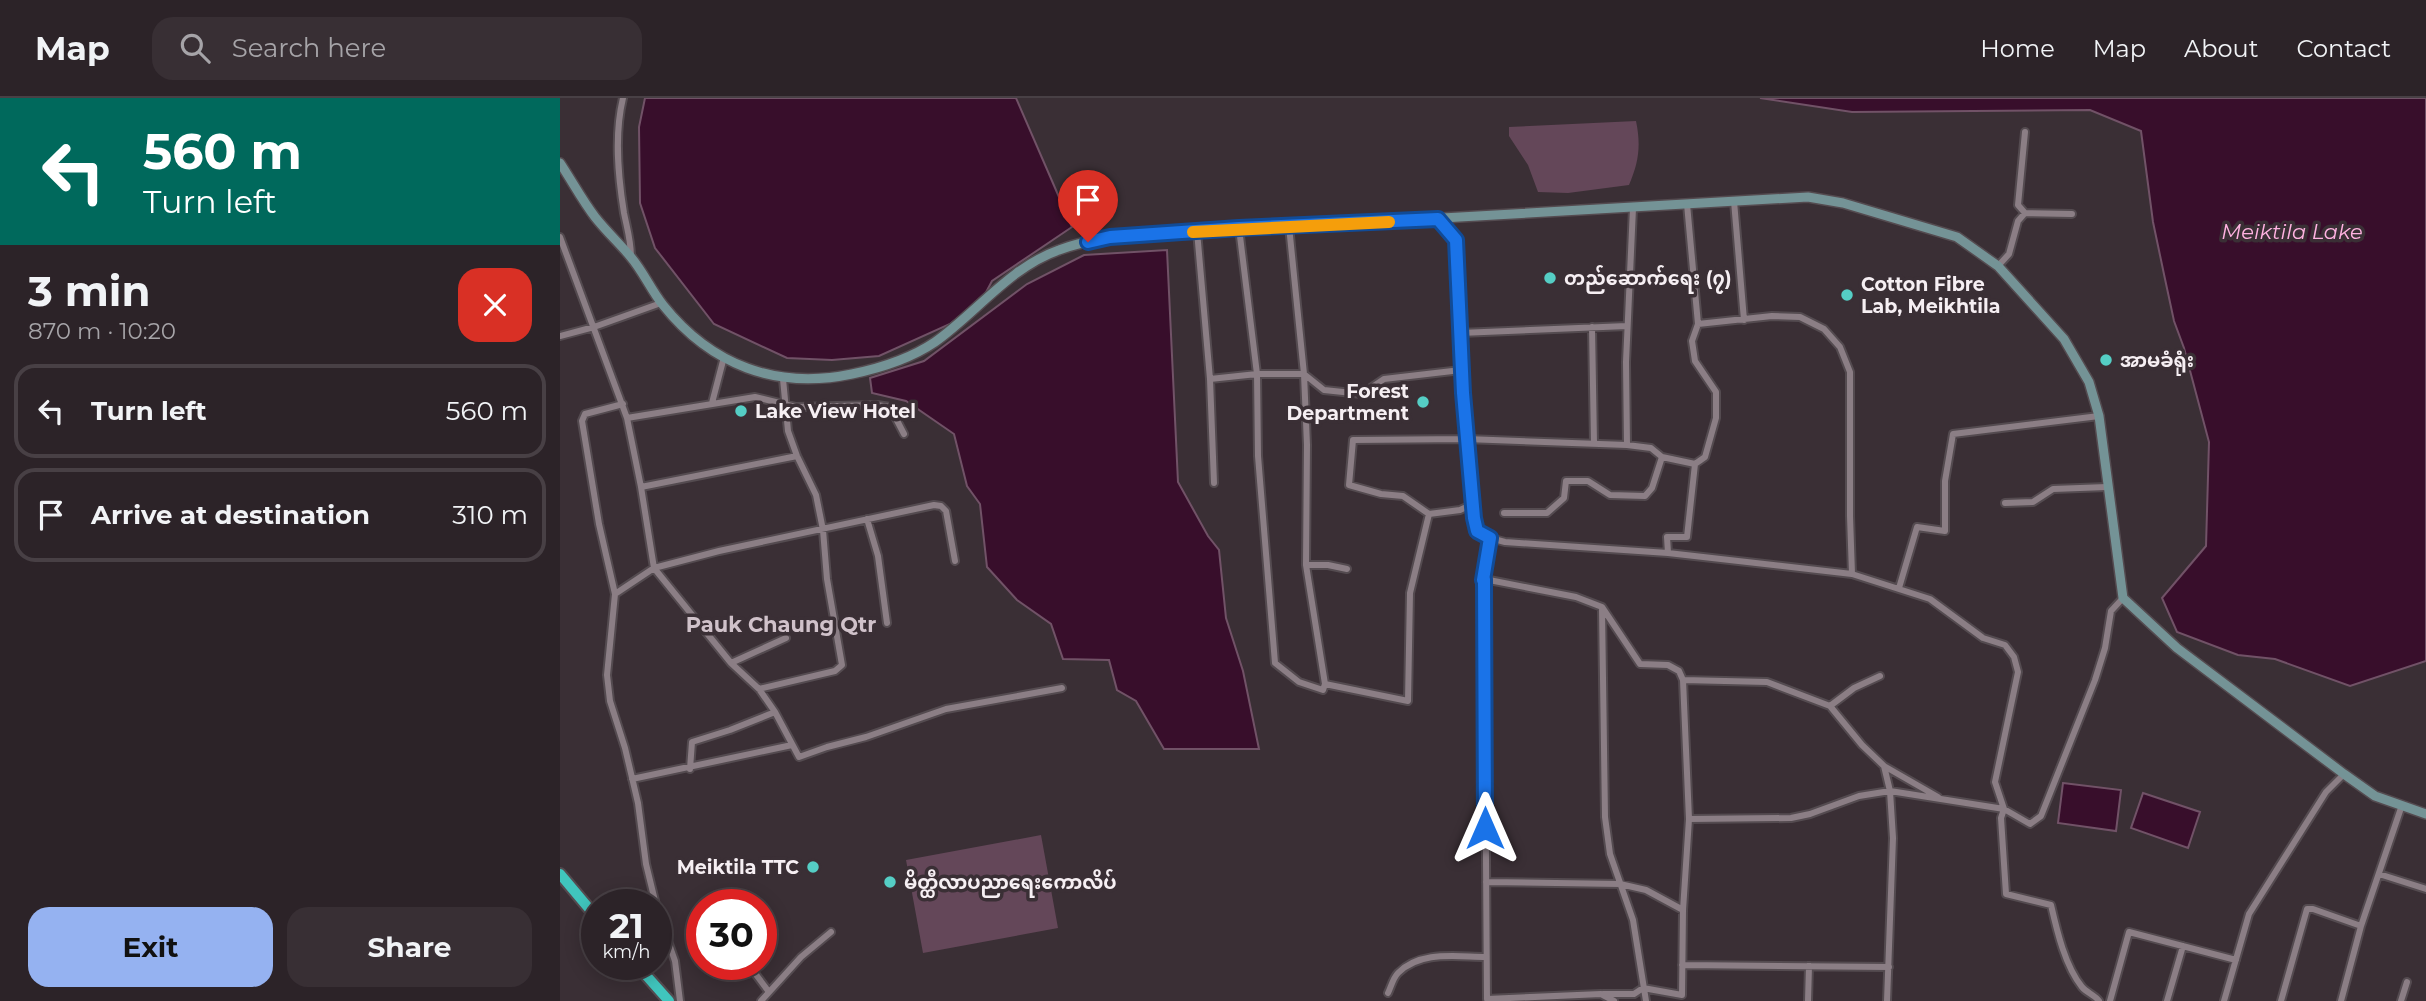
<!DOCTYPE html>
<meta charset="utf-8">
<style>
:root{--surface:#2c2328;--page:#382f34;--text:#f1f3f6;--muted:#a6a4a8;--line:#484045;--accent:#95b2f1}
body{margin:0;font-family:Montserrat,"Noto Sans Myanmar",sans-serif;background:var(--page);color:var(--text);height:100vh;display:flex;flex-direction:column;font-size:26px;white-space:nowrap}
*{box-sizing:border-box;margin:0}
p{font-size:23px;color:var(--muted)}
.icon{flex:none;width:38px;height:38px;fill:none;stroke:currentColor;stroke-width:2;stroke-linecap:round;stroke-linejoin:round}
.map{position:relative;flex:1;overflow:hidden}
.panel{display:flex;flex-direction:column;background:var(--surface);width:560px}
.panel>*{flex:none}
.hud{background:#00695c;color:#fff;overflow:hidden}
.speed{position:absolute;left:21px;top:791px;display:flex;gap:14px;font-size:35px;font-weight:700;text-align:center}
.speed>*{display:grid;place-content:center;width:91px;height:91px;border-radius:50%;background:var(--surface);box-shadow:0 4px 18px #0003,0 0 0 2px var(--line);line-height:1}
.speed small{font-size:18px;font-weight:400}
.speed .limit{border:10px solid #d22;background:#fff;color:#111}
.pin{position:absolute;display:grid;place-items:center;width:60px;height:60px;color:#fff;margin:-72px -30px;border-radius:50% 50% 50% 0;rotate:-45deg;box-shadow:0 0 7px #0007}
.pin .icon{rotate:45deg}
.me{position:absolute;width:77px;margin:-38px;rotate:0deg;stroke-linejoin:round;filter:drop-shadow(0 0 5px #0008)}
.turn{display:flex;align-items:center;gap:24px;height:147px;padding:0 28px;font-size:32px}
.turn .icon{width:91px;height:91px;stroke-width:2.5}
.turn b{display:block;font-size:49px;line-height:60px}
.round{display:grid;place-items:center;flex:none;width:74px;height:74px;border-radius:21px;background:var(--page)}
.summary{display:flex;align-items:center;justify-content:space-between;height:119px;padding:0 28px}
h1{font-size:42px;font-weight:700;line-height:52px}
.cta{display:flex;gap:14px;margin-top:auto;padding:14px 28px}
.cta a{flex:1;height:80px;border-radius:21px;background:var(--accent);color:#111;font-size:28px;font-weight:700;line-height:80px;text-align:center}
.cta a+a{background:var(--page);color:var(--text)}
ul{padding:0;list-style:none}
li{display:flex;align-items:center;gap:21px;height:94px;margin:0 14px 10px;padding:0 14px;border:4px solid var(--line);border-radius:21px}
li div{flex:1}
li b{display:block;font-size:26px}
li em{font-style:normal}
header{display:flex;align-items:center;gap:42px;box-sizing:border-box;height:98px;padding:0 35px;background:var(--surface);border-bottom:2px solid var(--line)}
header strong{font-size:33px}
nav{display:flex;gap:38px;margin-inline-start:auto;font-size:24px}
.search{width:490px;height:63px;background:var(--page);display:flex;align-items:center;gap:18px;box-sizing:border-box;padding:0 24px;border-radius:21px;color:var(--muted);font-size:26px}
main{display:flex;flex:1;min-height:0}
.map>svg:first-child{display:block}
</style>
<header>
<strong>Map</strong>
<div class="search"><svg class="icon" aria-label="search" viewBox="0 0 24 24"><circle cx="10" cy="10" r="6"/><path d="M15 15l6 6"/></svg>Search here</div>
<nav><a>Home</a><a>Map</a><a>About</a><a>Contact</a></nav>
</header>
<main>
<section class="panel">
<div class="hud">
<div class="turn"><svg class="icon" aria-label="left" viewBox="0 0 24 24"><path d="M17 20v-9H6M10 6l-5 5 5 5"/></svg><div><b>560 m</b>Turn left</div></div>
</div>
<div class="summary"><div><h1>3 min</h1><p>870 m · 10:20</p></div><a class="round" style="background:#d93025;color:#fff"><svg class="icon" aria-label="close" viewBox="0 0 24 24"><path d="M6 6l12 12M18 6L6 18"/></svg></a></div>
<ul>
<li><svg class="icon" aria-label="left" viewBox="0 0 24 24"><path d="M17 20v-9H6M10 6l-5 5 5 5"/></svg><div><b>Turn left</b></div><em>560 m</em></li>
<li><svg class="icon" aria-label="arrive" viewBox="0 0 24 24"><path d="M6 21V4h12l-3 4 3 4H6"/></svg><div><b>Arrive at destination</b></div><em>310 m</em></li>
</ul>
<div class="cta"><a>Exit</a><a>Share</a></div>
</section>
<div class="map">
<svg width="1866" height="903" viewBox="0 0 1866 903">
<rect width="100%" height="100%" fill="#3a2f35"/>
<path fill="#644759" d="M1076 23C1081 47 1079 64 1069 87L1008 95 978 94 968 67 949 38V29Z
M481 737 498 830 363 855 346 762Z"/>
<path fill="#380e2b" stroke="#715267" stroke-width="2" d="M85 0H456L512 129 432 183 423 200 390 226 319 258 272 262 227 260 154 226 95 150 80 105 79 29Z
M1200 0H1866V563L1790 588 1715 561 1678 557 1617 534 1602 500 1646 448 1649 344 1624 250 1614 223 1605 181 1593 124 1581 33 1530 12 1292 14Z
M607 152 618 384 648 438 659 452 666 520 683 573 699 651H604L576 603 557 592 549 562 503 561 491 526 457 502 427 469 420 406 407 388 394 336 346 303 312 295 310 280 364 263 467 186 524 157Z
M1503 685 1561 692 1556 733 1498 725Z
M1583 695 1640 714 1628 750 1571 730Z"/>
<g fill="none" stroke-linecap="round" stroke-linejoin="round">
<g stroke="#544b50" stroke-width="10">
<path id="street" d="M63 0C54 37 58 78 64 115 67 130 71 143 71 159
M1174 103 1184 222
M1073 110 1066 264 1067 347 1091 350 1102 359
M1465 115 1458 107 1465 34
M878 121 896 142 906 341 917 433 930 440 923 482 924 481 927 901 1041 896 1054 903
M729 128 744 276 747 347 746 467 765 586
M679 130 697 276 698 358 715 565 739 584 763 592 765 586 848 603 850 495 869 416 900 412 913 406
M637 133 650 281 654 385
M0 139 67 320 81 389 94 470 171 565 199 591 215 614 239 659 267 649 306 639 386 611 502 590
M1438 168 1449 156 1458 123 1465 115 1512 116
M1138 226 1212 218 1240 219 1264 231 1280 249 1290 274V418L1292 476
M1032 229 1034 346
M900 235 1067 228
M0 238 34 229 101 205
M650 281 697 276H744L764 292 802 296 824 281 901 272
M152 305 164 259
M63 306 25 316 22 323 39 426 55 496 94 470 159 453 374 407 381 408 386 413 395 463
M67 320 195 299 236 309 317 307 330 309 344 336
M81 389 237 358
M1445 405 1473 404 1493 391 1547 389
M944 415H987L1004 400 1006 383H1028L1050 397 1085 398 1092 390 1102 359 1135 366 1145 359 1156 320V294L1135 263 1132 243 1138 226 1127 106
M869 416 843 398 821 396 789 387 793 342 906 341 1067 347
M307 421 318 458 327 525
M930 440 945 444 1108 455 1292 476 1370 501 1423 540 1445 547 1454 559 1458 574 1435 684 1444 711 1441 720 1446 796 1491 807C1497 833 1505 868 1522 889 1527 895 1535 897 1539 903
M1108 455 1107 439H1127L1135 366
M746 467H768L787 471
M924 481 1016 499 1042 509 1080 566 1108 567 1119 573 1123 582 1129 721 1123 812 1122 897 1083 890 1074 896H1043
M1339 490 1357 429 1385 433V383L1393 336 1539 318
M55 496 47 577 50 603 65 650 78 705 86 766 96 807
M1042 511 1045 719 1050 756 1073 822 1086 903
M171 565 226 540
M1123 582 1207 584 1270 608 1302 647 1324 668 1378 699
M199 591 275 573 282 567 267 481 263 432 256 397 237 358 228 333 223 281
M1270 608 1294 590 1320 578
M1324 668 1330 693 1333 740 1327 903
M130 671 132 644 170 632 215 614
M72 681 232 647
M1129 721 1231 720 1250 716 1299 698 1330 693 1444 711 1470 726 1481 718 1535 582 1545 550 1551 513 1563 500
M1819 776 1866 791
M926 784 1060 786 1086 792 1123 812
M96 809 115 863 120 903
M188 866 209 894
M1122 867 1329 869
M828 895C831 889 833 880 838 875 861 852 897 859 926 859
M201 903 241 859 271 834
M1248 903 1249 868
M1550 903 1569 834 1676 862
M1607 903 1623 848
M1664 903 1689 816 1766 694 1784 676
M1721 903 1747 811H1753L1801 828
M1781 903 1801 828 1842 707
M1841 903 1847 884"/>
</g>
<g stroke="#544b50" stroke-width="12">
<path id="secondary" d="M0 65C12 83 22 102 35 119 46 133 59 145 70 158 83 173 91 192 103 207 151 267 216 292 292 276 321 270 350 261 375 244 416 215 450 169 499 152 515 146 533 142 550 139L1248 99 1283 105 1397 139 1438 168 1504 241 1529 284 1539 318 1563 500 1617 550 1784 676 1815 698 1866 716"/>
</g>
<g stroke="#544b50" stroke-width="14">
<path id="highway" d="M0 776 37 820
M76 866 109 903"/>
</g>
<use href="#street" stroke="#8b7e85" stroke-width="6"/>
<use href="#secondary" stroke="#749396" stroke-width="9"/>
<use href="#highway" stroke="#40c5bd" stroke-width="10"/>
</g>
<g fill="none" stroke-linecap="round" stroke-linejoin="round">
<g stroke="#114b97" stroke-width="18">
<path id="route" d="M528 144 550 139 679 130 878 121 896 142 903 295 914 420 917 433 930 440 923 482 924 481 925 730"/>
</g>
<use href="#route" stroke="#1a73e8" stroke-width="12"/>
<path stroke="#f59e0b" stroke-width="12" d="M633 134 829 124"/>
</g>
<g fill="#55cec5" stroke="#3a2f35" stroke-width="2.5">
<circle cx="990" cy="180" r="7"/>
<circle cx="1287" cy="197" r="7"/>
<circle cx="1546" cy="262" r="7"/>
<circle cx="863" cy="304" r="7"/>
<circle cx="181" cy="313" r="7"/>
<circle cx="253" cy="769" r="7"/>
<circle cx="330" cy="784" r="7"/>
</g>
<g text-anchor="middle" stroke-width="7" stroke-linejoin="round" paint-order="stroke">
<g font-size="19" font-weight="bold" fill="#f6eff3" stroke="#3a2f35" text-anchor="start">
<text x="1004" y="187">တည်ဆောက်ရေး (၇)</text>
<text x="1301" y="193">Cotton Fibre<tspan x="1301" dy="22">Lab, Meikhtila</tspan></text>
<text x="1560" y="269">အာမခံရုံး</text>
<text x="849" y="300" text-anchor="end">Forest<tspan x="849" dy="22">Department</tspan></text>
<text x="195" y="320">Lake View Hotel</text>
<text x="239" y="776" text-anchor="end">Meiktila TTC</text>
<text x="344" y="791">မိတ္ထီလာပညာရေးကောလိပ်</text>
</g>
<g font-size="21" font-style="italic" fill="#ffb2e1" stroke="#3a2f35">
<text x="1732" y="141">Meiktila Lake</text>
</g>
<g font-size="21" font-weight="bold" fill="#d0c2ca" stroke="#3a2f35">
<text x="221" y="534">Pauk Chaung Qtr</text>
</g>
</g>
</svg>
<div class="speed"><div>21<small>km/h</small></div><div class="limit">30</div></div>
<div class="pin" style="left:528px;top:144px;background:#d93025"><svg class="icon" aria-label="arrive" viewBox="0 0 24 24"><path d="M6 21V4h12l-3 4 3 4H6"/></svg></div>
<svg class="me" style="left:925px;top:730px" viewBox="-20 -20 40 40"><path d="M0-17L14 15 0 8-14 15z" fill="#1a73e8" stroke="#fff" stroke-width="4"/></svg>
</div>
</main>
